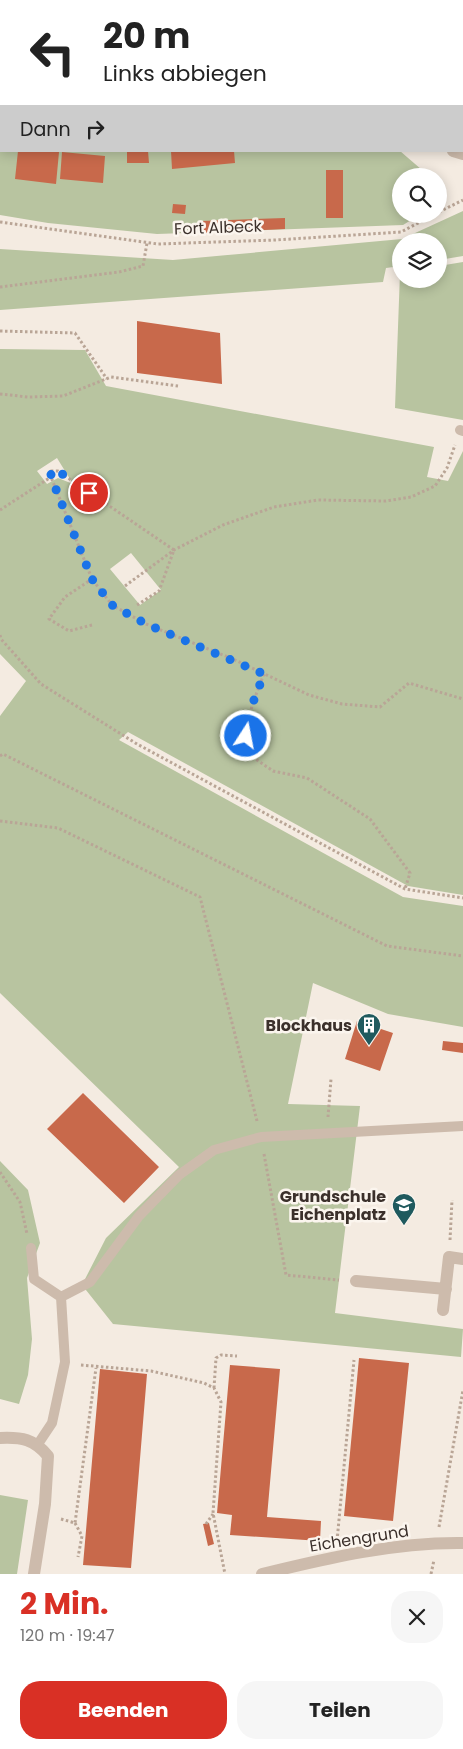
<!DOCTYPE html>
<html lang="de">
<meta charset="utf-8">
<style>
:root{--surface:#fff;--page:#f6f6f6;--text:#222;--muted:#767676;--accent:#d93025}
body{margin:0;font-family:Poppins,sans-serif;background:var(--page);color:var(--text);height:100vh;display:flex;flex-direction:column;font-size:19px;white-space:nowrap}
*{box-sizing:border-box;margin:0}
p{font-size:16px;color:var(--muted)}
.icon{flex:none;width:28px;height:28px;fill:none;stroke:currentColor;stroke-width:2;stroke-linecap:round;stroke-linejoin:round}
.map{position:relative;height:1574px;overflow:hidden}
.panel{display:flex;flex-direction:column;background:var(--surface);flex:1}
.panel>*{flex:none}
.guide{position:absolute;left:0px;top:0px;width:464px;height:152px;box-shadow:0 2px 12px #0003;background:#fff;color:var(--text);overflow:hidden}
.controls{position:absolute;left:392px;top:168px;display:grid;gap:10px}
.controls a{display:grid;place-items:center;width:55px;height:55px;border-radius:50%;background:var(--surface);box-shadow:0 2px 12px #0003;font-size:25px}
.pin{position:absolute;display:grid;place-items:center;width:42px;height:42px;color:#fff;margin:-21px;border:2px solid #fff;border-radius:50%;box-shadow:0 1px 5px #0007}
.me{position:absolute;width:55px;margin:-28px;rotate:11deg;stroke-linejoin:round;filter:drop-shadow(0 0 4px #0008)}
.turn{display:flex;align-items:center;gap:18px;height:105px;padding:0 20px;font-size:22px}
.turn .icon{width:65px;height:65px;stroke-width:2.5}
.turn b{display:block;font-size:35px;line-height:42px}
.then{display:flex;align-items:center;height:48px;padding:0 20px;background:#0003;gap:10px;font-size:19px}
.round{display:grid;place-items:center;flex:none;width:52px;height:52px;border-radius:20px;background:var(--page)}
.head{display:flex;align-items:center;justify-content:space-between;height:85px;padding:0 20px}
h1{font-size:30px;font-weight:700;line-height:38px;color:var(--accent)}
.button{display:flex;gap:10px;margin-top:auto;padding:10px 20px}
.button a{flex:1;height:58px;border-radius:20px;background:var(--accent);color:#fff;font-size:20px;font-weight:700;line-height:58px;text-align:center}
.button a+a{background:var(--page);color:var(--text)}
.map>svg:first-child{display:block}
</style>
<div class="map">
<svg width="463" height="1574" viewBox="0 0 463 1574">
<rect width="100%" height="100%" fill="#f4ebe1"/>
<path fill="#b8c4a0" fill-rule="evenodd" d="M0 111 1 151H400L429 176H401V214H421L403 225 157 234 48 223 0 215Z
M463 211V256L439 260V241H401V266L386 268 383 282 0 310V249L173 260 402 239Z
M463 262V420L395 408 400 273 401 279H439V266Z
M0 349 85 350 106 386 434 447 427 477 448 481 463 451V895L408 886 128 732 119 740 403 897 463 906V1027L388 1014 313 983 288 1104 360 1106 335 1313 463 1329 461 1357 113 1324 82 1285 106 1238 179 1167 0 993V716L26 681 0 654ZM57 458 73 484 58 478 47 484 37 471ZM131 553 161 590 140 605 110 569Z
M0 1161 28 1190 40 1243 27 1278 32 1339 28 1375 19 1404 0 1399Z
M0 1495 28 1500 17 1574H0Z"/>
<path fill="#c8694b" d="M18 151 59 152 56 184 15 179Z
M142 151H148L149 163H127V152Z
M171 151H234L235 163 172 169Z
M62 152 105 156 103 183 60 179Z
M326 170H343V218H326Z
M173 204 186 205 185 214 172 213Z
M285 218V229L203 233 202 221Z
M137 321 220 333 222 384 137 373Z
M357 1021 393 1033 380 1071 345 1059Z
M443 1041 463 1043V1053L442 1050Z
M83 1093 159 1167 124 1203 47 1129Z
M359 1358 409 1363 393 1521 344 1516Z
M230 1365 280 1369 267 1517 321 1521 320 1541 230 1535 232 1515 217 1513Z
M100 1369 147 1374 131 1568 83 1565Z
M209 1523 214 1544 208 1546 203 1524Z"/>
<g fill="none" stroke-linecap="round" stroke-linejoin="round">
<path stroke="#b9a596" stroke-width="3" stroke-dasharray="2.5 2.5" stroke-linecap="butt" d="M35 1V0
M60 1 61 0
M151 1 152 0
M439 212 463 200
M0 222 158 244 275 240 401 232 435 214
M0 287 119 272 143 266 147 243
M0 331 75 333 107 379
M0 394 28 397 63 396 111 377 178 386
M0 510 51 477
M174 550 58 471H51V477L92 579 112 605 146 624 233 659 309 695 342 704 380 707 409 683 463 699
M125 586 174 550 223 525 274 507 318 500 386 501 411 497 435 486 447 468 455 445
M137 605 159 591 174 550
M92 625 69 631 49 619 65 597 92 579
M0 635 1 639 41 684 137 744 405 889 463 898
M264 674 252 705 244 751 273 771 307 778 370 819 410 873 405 889
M0 756 3 754 387 946 463 956
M0 821 58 828 200 897 257 1121
M328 1117 331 1079
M264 1154 286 1275 339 1280
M0 1172 20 1202 27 1234
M450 1240 452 1200
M81 1365 151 1371 204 1383 214 1388 221 1402 213 1513 225 1574
M214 1388 216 1358 221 1355 237 1356
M61 1519 75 1523 96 1368
M75 1523 82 1536 78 1557
M206 1524 213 1514
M439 1527 463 1390
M337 1541 354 1360
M431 1574 434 1560"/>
<path stroke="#cdbbac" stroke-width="10" d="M460 430 463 431
M31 1248 34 1279 61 1297 65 1362 52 1423 38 1444
M61 1297 90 1282 139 1216 179 1175 214 1150 261 1137 463 1126"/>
<path stroke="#cdbbac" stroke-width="12" d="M342 1V0
M453 151 463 154
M356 1281 446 1289
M443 1310 449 1257 463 1259
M0 1438C22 1437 34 1439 48 1456L45 1504 34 1574
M262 1574C328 1558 395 1542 463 1543"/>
</g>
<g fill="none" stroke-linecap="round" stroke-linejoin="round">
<path stroke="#1a73e8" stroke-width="9" stroke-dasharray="0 16.2" d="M89 493 58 471H51V477L92 579 112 605 146 624 264 674 252 705 246 736"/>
</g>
<defs>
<g id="building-pin" transform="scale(1.25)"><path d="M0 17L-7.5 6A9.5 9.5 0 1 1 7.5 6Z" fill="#1f5a5e" stroke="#fbf5ee"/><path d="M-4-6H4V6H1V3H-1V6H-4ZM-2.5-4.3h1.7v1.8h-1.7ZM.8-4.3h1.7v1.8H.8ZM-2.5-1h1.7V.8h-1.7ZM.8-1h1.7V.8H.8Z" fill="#fff"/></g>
<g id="school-pin" transform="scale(1.25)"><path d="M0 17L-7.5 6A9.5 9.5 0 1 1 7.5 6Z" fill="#1f5a5e" stroke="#fbf5ee"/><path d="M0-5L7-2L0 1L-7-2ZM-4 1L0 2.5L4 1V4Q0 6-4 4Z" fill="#fff"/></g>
</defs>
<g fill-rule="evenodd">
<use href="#building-pin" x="369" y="1025"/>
<use href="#school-pin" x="404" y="1205"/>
</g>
<g text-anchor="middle" stroke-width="5" stroke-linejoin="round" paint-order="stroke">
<g font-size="16" fill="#3b302b" stroke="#fbf5ee">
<text transform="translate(218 227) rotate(-2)" y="6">Fort Albeck</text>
<text transform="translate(359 1538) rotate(-9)" y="6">Eichengrund</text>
</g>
<g font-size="16" font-weight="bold" fill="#3b302b" stroke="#fbf5ee" text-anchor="end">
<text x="352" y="1031">Blockhaus</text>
<text x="386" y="1202">Grundschule<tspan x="386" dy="18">Eichenplatz</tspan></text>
</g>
</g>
</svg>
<div class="controls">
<a><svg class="icon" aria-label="search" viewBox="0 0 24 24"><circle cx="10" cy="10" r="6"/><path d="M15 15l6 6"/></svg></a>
<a><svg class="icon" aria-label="layers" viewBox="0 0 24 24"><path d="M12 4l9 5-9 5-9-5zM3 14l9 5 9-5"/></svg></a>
</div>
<div class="pin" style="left:89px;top:493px;background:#d93025"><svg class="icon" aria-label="arrive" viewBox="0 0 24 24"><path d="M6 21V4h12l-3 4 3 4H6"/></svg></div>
<svg class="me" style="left:246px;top:736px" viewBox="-20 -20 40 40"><circle r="17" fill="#1a73e8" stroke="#fff" stroke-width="3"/><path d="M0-11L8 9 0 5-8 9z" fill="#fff"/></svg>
<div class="guide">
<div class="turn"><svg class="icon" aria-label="left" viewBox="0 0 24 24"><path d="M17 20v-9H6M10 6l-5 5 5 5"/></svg><div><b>20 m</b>Links abbiegen</div></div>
<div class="then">Dann<svg class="icon" aria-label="right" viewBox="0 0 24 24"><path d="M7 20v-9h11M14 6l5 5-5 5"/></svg></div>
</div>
</div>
<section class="panel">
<div class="head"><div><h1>2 Min.</h1><p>120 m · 19:47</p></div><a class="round"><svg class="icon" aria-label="close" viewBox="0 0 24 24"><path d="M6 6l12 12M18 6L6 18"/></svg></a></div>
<div class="button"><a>Beenden</a><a>Teilen</a></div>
</section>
